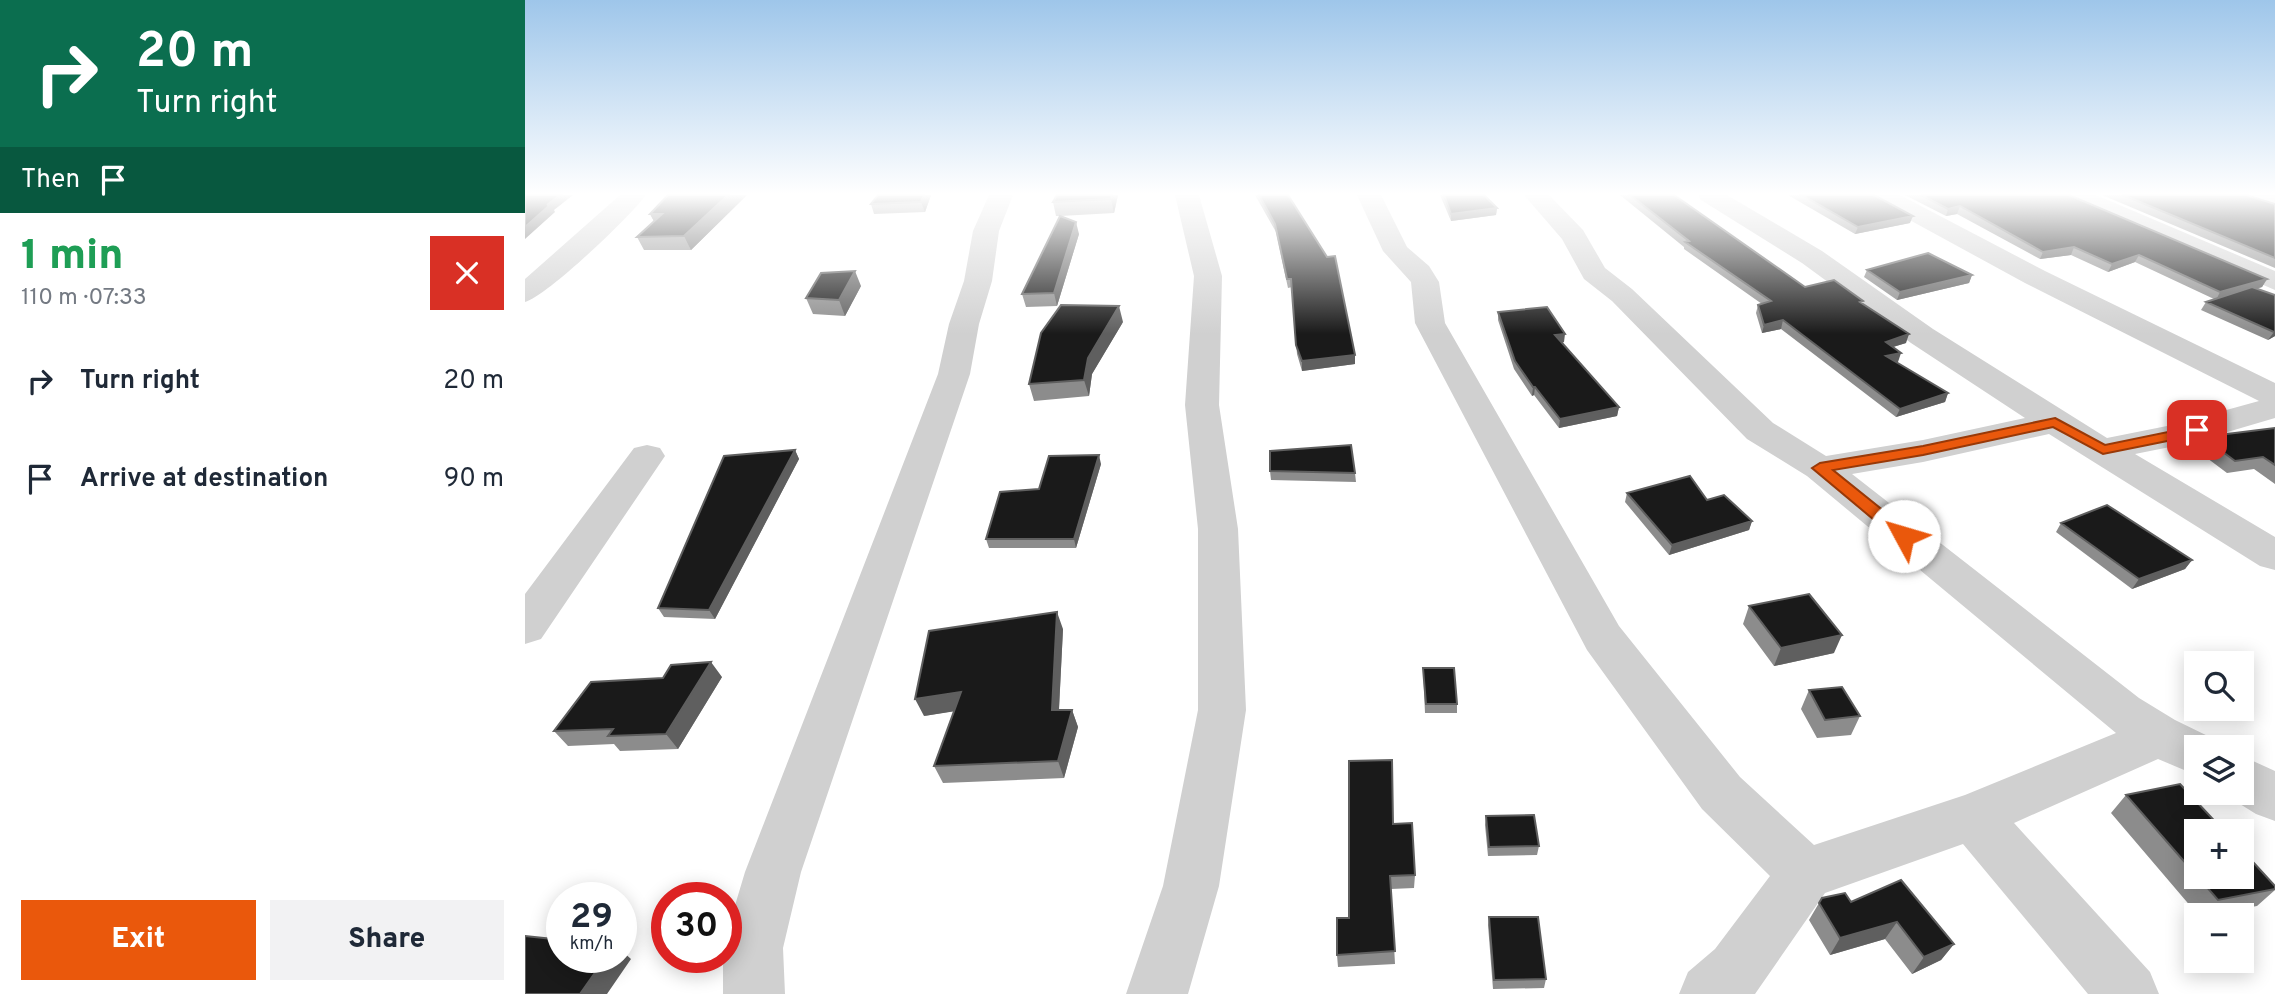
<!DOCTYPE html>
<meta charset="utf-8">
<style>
:root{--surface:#fff;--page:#f2f2f3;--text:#1f2937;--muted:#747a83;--accent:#ea580c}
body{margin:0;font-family:Overpass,sans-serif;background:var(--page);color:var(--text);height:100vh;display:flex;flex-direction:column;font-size:26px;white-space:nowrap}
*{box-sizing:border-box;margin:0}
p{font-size:23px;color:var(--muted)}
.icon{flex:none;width:38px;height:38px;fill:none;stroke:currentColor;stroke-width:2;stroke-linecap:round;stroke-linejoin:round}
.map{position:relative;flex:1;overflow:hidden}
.drawer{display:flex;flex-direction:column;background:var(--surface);width:525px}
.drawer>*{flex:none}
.top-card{background:#0b6e4f;color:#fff;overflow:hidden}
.fabs{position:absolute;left:1659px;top:651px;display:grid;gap:14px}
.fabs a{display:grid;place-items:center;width:70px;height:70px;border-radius:0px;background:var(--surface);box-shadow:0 4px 18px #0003;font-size:35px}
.speed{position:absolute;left:21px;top:882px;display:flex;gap:14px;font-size:35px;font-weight:700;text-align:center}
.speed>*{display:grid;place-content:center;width:91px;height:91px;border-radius:50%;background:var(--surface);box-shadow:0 4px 18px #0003;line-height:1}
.speed small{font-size:18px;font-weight:400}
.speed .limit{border:10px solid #d22;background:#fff;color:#111}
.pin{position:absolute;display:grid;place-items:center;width:60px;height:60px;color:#fff;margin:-30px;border-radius:14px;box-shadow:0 4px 10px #0006}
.me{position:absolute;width:77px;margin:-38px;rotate:309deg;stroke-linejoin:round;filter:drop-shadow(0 0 5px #0008)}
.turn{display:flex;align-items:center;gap:24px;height:147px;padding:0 21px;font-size:32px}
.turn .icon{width:91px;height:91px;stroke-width:2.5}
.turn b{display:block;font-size:49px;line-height:60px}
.then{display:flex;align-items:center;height:66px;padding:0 21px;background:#0003;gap:14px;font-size:26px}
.round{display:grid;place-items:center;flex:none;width:74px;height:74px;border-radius:0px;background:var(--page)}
.headline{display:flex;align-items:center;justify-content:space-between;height:119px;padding:0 21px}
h1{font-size:42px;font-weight:800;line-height:52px;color:#1e9e55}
.primary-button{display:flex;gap:14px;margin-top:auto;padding:14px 21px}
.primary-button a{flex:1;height:80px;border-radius:0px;background:var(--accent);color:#fff;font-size:28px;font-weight:800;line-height:80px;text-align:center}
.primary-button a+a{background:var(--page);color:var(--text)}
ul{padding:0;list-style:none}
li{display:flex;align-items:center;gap:21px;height:98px;padding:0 21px}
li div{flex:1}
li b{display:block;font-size:26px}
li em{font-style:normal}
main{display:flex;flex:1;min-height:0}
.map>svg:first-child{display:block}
</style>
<main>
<section class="drawer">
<div class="top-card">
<div class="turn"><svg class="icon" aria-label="right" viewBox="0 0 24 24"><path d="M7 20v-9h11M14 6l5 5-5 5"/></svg><div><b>20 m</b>Turn right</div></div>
<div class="then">Then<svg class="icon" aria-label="arrive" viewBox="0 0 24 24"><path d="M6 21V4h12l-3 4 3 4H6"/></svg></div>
</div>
<div class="headline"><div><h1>1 min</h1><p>110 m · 07:33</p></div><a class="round" style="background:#d93025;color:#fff"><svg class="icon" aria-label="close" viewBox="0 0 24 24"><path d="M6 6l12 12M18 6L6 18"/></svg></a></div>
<ul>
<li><svg class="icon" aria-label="right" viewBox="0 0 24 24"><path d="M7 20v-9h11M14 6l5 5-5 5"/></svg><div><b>Turn right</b></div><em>20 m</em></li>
<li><svg class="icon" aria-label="arrive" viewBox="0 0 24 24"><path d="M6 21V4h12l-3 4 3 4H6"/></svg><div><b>Arrive at destination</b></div><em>90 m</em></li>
</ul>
<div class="primary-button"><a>Exit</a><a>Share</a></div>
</section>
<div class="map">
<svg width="1750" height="994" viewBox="0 0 1750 994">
<rect width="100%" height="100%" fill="#fff"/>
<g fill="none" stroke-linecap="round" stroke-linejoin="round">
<path fill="#d0d0d0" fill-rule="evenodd" d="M95 195H121C106 216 22 296 0 302V279Z
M464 195H488L474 231 467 281 454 324 445 374 276 872 258 948 260 994H198V957H201L202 932 220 872 413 374 424 324 439 281 448 231Z
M650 195H674L697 276 694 405 713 529 721 710 694 886 663 994H601L638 886 673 710V529L660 405 669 276Z
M832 195H856L882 247 904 266 914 282 920 323 1094 626 1215 777 1289 845 1440 795 1591 733 1282 476 1222 439 1087 301 1059 279 1037 239 999 195H1024L1058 230 1080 268 1107 289 1248 423 1301 456 1398 440 1500 418 1386 343 1277 263 1176 200 1173 195H1202L1297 251 1408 329 1582 438 1647 425 1734 401 1500 283 1348 200 1345 195H1375L1520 271 1750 383V418L1665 443 1610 454 1750 537V570L1735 566 1524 434 1398 462 1327 474 1614 698 1650 720 1689 739 1693 747H1671V775L1633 759 1489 823 1625 972 1634 994H1563L1438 844 1300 893 1230 994H1154L1163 972 1190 949 1245 876 1177 809 1062 650 890 323 886 282 858 251Z
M1539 195H1571L1750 271V290L1542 200Z
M1714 195H1750V210L1717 200Z
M122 445 135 448 140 456 16 639 0 644V594L109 448Z
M1717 756 1750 771V821L1731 814 1699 794 1717 793Z"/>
</g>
<path fill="#8c8c8c" d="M143 195H222L166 250H119L112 237 129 221 125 214Z
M406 195 400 212 349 214 346 204Z
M532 195H593L589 213 535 216 554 234 532 306 501 307 497 294 535 216H531L528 202Z
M730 195H763L830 364 777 371 772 354 767 287 763 288 751 232Z
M915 195H959L972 208 971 215 926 221Z
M1095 195H1149L1280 287 1337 303 1381 343 1368 347 1373 362H1371L1423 393 1420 402 1371 417 1256 329 1237 333 1231 313 1233 305 1237 304 1159 249V247Z
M1263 195H1349L1385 223 1330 234Z
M1380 195H1544L1742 279 1737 287 1732 289 1750 336 1743 340 1676 310 1681 302 1689 299 1610 262 1583 272 1546 255 1515 259 1432 214 1421 216Z
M1577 195H1721L1750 204V268Z
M1342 270 1447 275 1444 283 1372 300 1339 277Z
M336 286 320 316 288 314 281 298Z
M973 312 1039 342 1037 343 1094 407 1092 416 1034 428 1009 395 1007 396 989 369 973 320Z
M598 322 567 374 564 396 509 401 504 384Z
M1750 428V484L1729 469 1702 473 1670 449 1678 437Z
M270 450 274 459 190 619 139 617 133 608Z
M576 464 551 548H464L461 539 514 489Z
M745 471 830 473 831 482 746 480Z
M1102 493 1182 500 1227 521 1224 530 1144 555 1100 502Z
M1536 523 1667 560 1660 569 1607 589 1531 532Z
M1224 606 1309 653 1249 666 1218 624Z
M538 629 534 710H547L553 727 539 778 418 783 409 766 429 711 399 716Z
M898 668 932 704V713H900Z
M197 677 153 749 95 751 89 744 43 746 29 731 138 678Z
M1284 690 1335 716 1326 735 1292 738 1276 709Z
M1601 795 1671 831V877H1717L1750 886V890L1732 906 1683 915H1673L1586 813Z
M961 816 1014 846 1012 855 963 856 960 825Z
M868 824 890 875 889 888 866 889 870 964 813 967 812 955 824 918Z
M1326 902 1429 944 1416 960 1387 974 1360 939 1305 955 1284 920 1294 903Z
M964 917 1021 979 1019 988 968 989 963 925Z"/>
<path fill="#5f5f5f" d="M35 195H48L29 210 30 212 0 239V227L22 205Z
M203 195H222L166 250 159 236Z
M399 195H406L400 212 396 202Z
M587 195H593L589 213 586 199Z
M1435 206 1432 214 1421 216 1423 209Z
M972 208 971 215 926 221V214Z
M125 214H137L132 227Z
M1388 216 1385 223 1330 234 1333 227Z
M551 222 554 234 532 306 529 293Z
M1549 247 1546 255 1515 259 1518 252Z
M1614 255 1610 262 1583 272 1587 264Z
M330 271 336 286 320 316 314 300Z
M1447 275 1444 283 1372 300 1375 292Z
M1742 279 1737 287 1691 300 1695 292Z
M594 306 598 322 567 374 564 396 559 380 563 358Z
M1258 320 1256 329 1237 333 1239 325Z
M1750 331V336L1743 340 1749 332Z
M1040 334 1039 342 1029 343 1030 335Z
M1384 334 1381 343 1358 350 1361 342Z
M1376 353 1373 362 1358 364 1361 356Z
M830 355V364L777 371V361Z
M1008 387H1010L1009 395 1007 396Z
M1423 393 1420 402 1371 417 1375 409Z
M1094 407 1092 416 1034 428 1035 419Z
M270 450 274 459 190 619 184 610Z
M574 455 576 464 551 548 549 539Z
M1227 521 1224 530 1144 555 1147 545Z
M1667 560 1660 569 1607 589 1614 579Z
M532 612 538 629 533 727 527 710Z
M1317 635 1309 653 1249 666 1256 648Z
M186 662 197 677 153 749 141 734Z
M436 692 444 709 399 716 390 699Z
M547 710 553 727 539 778 533 761Z
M1372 922 1360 939 1305 955 1315 938Z
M1429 944 1416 960 1387 974 1399 957Z
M96 950 106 959 82 994H55L81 957H96Z"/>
<path fill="#1a1a1a" stroke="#5f5f5f" stroke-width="2" d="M0 195H35L22 205 26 204 0 227Z
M143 195H203L159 236 112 237 137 214H125Z
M353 195H399L396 202 346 204Z
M532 195H587L586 199 528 202Z
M734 195H763L802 257 810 256 830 355 777 361 771 345 766 279H762L750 224Z
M919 195H959L972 208 926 214Z
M1105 195H1149L1280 287 1309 280 1338 301 1335 302 1384 334 1361 342 1376 353 1361 356 1423 393 1375 409 1258 320 1239 325 1233 305 1246 301 1160 242 1164 241Z
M1277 195H1349L1388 216 1333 227Z
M1396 195H1544L1742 279 1695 292 1614 255 1587 264 1549 247 1518 252 1435 206 1423 209Z
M1598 195H1721L1750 204V258Z
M535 216 551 222 529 293 497 294Z
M1403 253 1447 275 1375 292 1342 270Z
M330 271 314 300 281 298 296 273Z
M1727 287 1750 295V331L1749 332 1681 302Z
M536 305 594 306 563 358 559 380 504 384 516 333Z
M1022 307 1040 334 1030 335 1094 407 1035 419 1010 387H1008L990 361 973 312Z
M1750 428V465L1738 457 1710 461 1678 437Z
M826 445 830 473 745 471V451Z
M270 450 184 610 133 608 199 456Z
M574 455 549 539H461L475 492 514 489 524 456Z
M1165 476 1182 500 1199 495 1227 521 1147 545 1102 493Z
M1582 505 1667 560 1614 579 1536 523Z
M1284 594 1317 635 1256 648 1224 606Z
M532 612 527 710H547L533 761 409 766 436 692 390 699 404 631Z
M186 662 141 734 83 736 88 729 29 731 66 682 138 678 146 665Z
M898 668H929L932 704H901Z
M1317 687 1335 716 1300 720 1284 690Z
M867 760 868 824 887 823 890 875 865 876 870 951 812 955V918H824V761Z
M1655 784 1699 831H1671V875L1601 795Z
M1009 815 1014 846 964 847 961 816Z
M1717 850 1750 886V889L1693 900 1673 877H1717Z
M1376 880 1429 944 1399 957 1372 922 1315 938 1294 903 1297 898 1320 893 1326 902Z
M964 917H1013L1021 979 969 980Z
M0 936 37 940V957H81L55 994H0Z"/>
<linearGradient id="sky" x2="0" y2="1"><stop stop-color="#9ec6ea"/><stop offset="0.58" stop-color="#fff"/><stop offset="1" stop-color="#fff" stop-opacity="0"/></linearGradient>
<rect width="1750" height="334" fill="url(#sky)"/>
<path fill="#ea580c" stroke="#983908" stroke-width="2" d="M1530 418 1580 445 1672 426 1680 430 1672 435 1578 454 1528 427 1398 455 1308 470 1385 532 1387 536 1379 542 1373 540 1287 468 1295 463 1398 446Z"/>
</svg>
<div class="fabs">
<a><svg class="icon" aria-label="search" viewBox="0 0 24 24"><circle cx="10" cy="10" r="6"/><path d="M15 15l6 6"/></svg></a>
<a><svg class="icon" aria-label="layers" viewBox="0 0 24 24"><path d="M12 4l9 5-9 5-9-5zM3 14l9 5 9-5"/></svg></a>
<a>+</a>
<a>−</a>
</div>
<div class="speed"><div>29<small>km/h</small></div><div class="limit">30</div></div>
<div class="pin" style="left:1672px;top:430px;background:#d93025"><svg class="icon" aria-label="arrive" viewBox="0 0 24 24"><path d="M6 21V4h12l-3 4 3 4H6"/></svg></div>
<svg class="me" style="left:1379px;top:536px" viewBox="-20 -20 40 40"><circle r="19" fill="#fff"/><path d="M0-13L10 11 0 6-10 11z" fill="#ea580c"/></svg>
</div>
</main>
